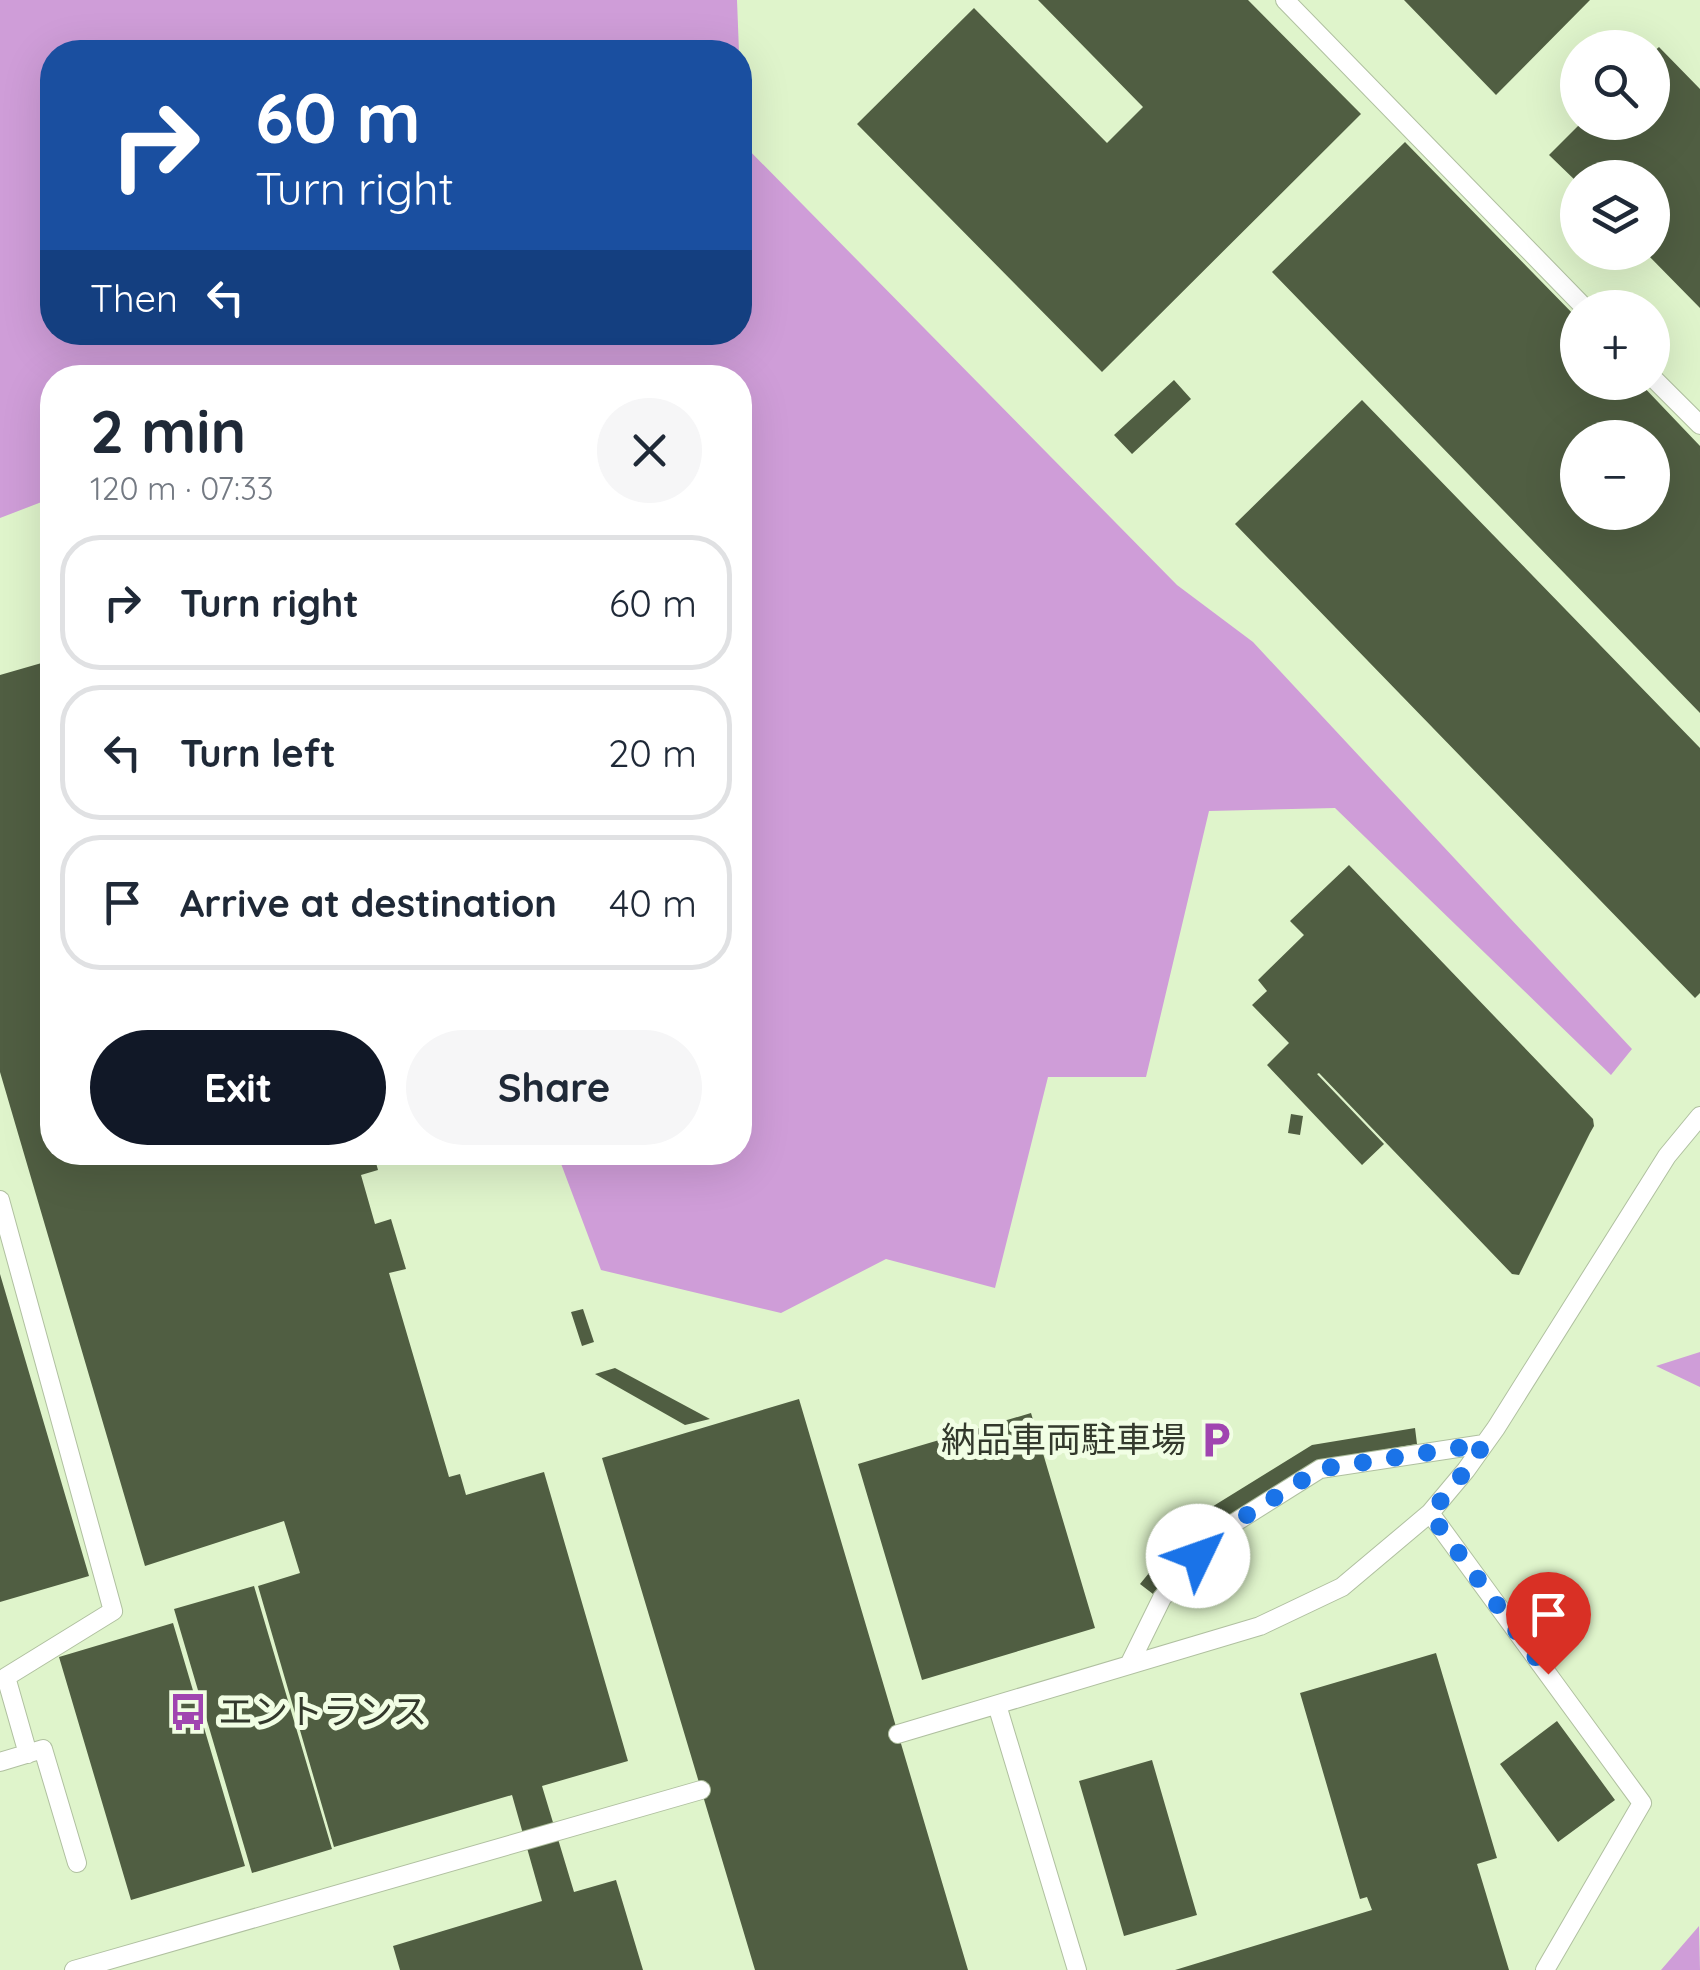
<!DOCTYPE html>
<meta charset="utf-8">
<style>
:root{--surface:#fff;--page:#f6f6f7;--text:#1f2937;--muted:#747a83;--line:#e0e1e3;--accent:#111827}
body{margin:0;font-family:Quicksand,"Noto Sans JP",sans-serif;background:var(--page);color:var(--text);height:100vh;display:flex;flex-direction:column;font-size:38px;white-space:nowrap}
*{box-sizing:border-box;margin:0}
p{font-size:32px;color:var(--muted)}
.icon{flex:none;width:55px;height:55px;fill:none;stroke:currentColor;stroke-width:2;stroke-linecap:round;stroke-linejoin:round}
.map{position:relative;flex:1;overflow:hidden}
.details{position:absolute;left:40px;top:365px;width:712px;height:800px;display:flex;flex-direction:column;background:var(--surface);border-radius:40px;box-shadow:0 10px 40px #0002}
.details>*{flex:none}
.guide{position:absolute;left:40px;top:40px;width:712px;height:305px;border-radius:40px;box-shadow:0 10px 40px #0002;background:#1a4fa0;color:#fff;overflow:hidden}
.tools{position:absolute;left:1560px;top:30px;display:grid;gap:20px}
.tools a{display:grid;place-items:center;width:110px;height:110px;border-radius:50%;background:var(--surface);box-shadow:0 10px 40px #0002;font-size:50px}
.pin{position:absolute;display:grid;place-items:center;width:85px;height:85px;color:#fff;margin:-102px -42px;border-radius:50% 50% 50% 0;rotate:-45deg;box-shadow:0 0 10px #0007}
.pin .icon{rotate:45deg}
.me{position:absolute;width:110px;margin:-55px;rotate:48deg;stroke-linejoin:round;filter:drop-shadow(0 0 8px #0008)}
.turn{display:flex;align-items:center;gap:35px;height:210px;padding:0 50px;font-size:45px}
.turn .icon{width:130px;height:130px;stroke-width:2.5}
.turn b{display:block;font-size:70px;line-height:85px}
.then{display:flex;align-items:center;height:95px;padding:0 50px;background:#0003;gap:20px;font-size:38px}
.round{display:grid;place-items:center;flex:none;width:105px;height:105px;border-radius:52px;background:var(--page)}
.head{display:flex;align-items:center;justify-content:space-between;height:170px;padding:0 50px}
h1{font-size:60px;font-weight:700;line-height:75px}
.button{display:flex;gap:20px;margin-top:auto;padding:20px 50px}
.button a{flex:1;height:115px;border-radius:60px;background:var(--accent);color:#fff;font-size:40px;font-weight:700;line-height:115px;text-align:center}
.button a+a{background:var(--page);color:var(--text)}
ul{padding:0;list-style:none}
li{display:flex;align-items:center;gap:30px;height:135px;margin:0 20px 15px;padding:0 30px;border:5px solid var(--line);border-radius:40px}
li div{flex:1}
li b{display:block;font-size:38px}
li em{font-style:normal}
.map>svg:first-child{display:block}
</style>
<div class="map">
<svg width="1700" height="1970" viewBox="0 0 1700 1970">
<rect width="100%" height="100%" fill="#f1fee4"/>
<path fill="#dff4cb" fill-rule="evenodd" d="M0 0H1700V1970H0ZM1578 48H1652V122H1578ZM52 52H740V332H52ZM1578 178H1652V252H1578ZM1578 308H1652V382H1578ZM52 378H740V1152H52ZM1578 438H1652V512H1578Z"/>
<path fill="#cf9dd8" d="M0 0H737L739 52H52V332H740V141L1177 585 1253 642 1632 1049 1611 1075 1335 808 1209 811 1146 1077H1048L995 1288 886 1259 781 1313 601 1270 557 1153 740 1152V378H52V498L0 518Z
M1700 1352V1387L1656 1366Z
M1699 1926 1700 1970H1661Z"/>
<path fill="#505e42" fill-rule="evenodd" d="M1038 0H1248L1361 114 1102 372 857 124 974 8 1107 143 1143 107Z
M1404 0H1590L1496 95Z
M1659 47 1700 89V308L1645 252H1652V178H1578V183L1549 155 1582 122H1652V53Z
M1405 142 1578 319V382H1639L1700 446V713L1272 272ZM1578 438H1652V512H1578Z
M1174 380 1191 399 1132 454 1114 435Z
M1362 400 1700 748V993L1695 998 1235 524Z
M52 660V1152H373L378 1170 361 1175 375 1224 391 1219 406 1269 389 1273 449 1477 460 1474 466 1495 544 1472 628 1761 542 1786 574 1892 616 1880 643 1970H400L393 1946 542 1901 512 1795 334 1847 258 1586 300 1573 284 1521 145 1566 0 1072V675Z
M1349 865 1593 1119 1594 1126 1590 1133 1519 1275 1512 1274 1319 1073 1317 1074 1384 1144 1362 1165 1267 1065 1289 1043 1252 1005 1267 991 1258 980 1304 935 1290 921Z
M1291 1114 1303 1116 1300 1135 1288 1133Z
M0 1274 89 1576 0 1602Z
M583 1309 594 1342 582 1346 571 1312Z
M615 1368 710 1419 685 1425 595 1374Z
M799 1399 968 1970H755L602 1458Z
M1031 1413 1095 1628 922 1680 858 1464Z
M1415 1428 1417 1444 1316 1461 1204 1531 1153 1594 1140 1584 1194 1518 1312 1445Z
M254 1586 332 1849 252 1873 174 1609Z
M173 1623 245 1866 131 1900 59 1657Z
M1436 1653 1497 1858 1477 1864 1509 1970H1175L1372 1910 1367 1897 1360 1899 1300 1693Z
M1557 1721 1615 1800 1558 1842 1500 1764Z
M1152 1760 1197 1915 1124 1936 1079 1781Z"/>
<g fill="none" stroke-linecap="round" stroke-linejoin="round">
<g stroke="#b0c0a0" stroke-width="20">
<path id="lane" d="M1285 0 1585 308
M1652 377 1700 425
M0 1200 113 1611 6 1677 28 1754
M1430 1513 1642 1803 1545 1970
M1129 1665 1162 1598 1215 1535 1320 1469 1484 1444
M997 1705 1077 1970
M898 1734 1260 1626 1342 1587 1430 1513 1466 1470 1496 1428 1667 1156 1700 1116
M0 1762 43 1749 77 1863
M74 1970 701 1790"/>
</g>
<use href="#lane" stroke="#fff" stroke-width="18"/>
</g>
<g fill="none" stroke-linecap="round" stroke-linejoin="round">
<path stroke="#1a73e8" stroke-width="18" stroke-dasharray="0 32.4" d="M1198 1556 1215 1535 1320 1469 1484 1444 1466 1470 1430 1514 1548 1674"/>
</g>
<defs>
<g id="parking-bare" transform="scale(3)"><path d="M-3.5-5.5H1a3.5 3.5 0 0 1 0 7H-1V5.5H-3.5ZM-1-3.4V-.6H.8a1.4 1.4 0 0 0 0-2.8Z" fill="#a045b0" stroke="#f1fee4" stroke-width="2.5" paint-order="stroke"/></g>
<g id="bus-bare" transform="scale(3)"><path d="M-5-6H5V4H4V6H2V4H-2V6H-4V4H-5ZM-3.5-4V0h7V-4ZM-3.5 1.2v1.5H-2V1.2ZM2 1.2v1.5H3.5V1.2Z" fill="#a045b0" stroke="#f1fee4" stroke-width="2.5" paint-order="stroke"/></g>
</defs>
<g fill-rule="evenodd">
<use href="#parking-bare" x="1216" y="1440"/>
<use href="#bus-bare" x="188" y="1712"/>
</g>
<g text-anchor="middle" stroke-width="10" stroke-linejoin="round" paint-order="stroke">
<g font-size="35" fill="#33392c" stroke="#f1fee4" text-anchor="end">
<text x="1186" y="1452">納品車両駐車場</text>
<text x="218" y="1724" text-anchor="start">エントランス</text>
</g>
</g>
</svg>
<div class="tools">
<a><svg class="icon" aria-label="search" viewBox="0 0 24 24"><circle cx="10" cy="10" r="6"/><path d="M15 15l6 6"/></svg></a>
<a><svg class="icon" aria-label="layers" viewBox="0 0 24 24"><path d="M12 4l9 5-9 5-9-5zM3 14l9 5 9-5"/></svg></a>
<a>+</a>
<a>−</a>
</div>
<div class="pin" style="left:1548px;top:1674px;background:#d93025"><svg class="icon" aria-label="arrive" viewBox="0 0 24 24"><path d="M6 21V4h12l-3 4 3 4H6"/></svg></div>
<svg class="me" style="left:1198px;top:1556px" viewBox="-20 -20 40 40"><circle r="19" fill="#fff"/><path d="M0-13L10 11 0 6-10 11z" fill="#1a73e8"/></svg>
<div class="guide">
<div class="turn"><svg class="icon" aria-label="right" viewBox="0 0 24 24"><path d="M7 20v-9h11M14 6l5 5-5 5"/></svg><div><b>60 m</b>Turn right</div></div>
<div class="then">Then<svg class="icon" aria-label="left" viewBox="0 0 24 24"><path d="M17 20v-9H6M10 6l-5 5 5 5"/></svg></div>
</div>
<section class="details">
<div class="head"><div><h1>2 min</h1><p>120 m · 07:33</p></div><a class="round"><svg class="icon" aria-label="close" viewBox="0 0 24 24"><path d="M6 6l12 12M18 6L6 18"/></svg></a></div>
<ul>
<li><svg class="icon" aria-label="right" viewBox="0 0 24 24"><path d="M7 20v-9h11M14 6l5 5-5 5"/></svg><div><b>Turn right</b></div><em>60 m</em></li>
<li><svg class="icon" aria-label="left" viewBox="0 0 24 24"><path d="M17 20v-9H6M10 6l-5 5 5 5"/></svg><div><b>Turn left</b></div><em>20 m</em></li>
<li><svg class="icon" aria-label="arrive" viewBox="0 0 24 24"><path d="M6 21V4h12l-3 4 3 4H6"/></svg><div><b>Arrive at destination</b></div><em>40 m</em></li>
</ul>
<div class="button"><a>Exit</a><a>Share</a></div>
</section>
</div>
